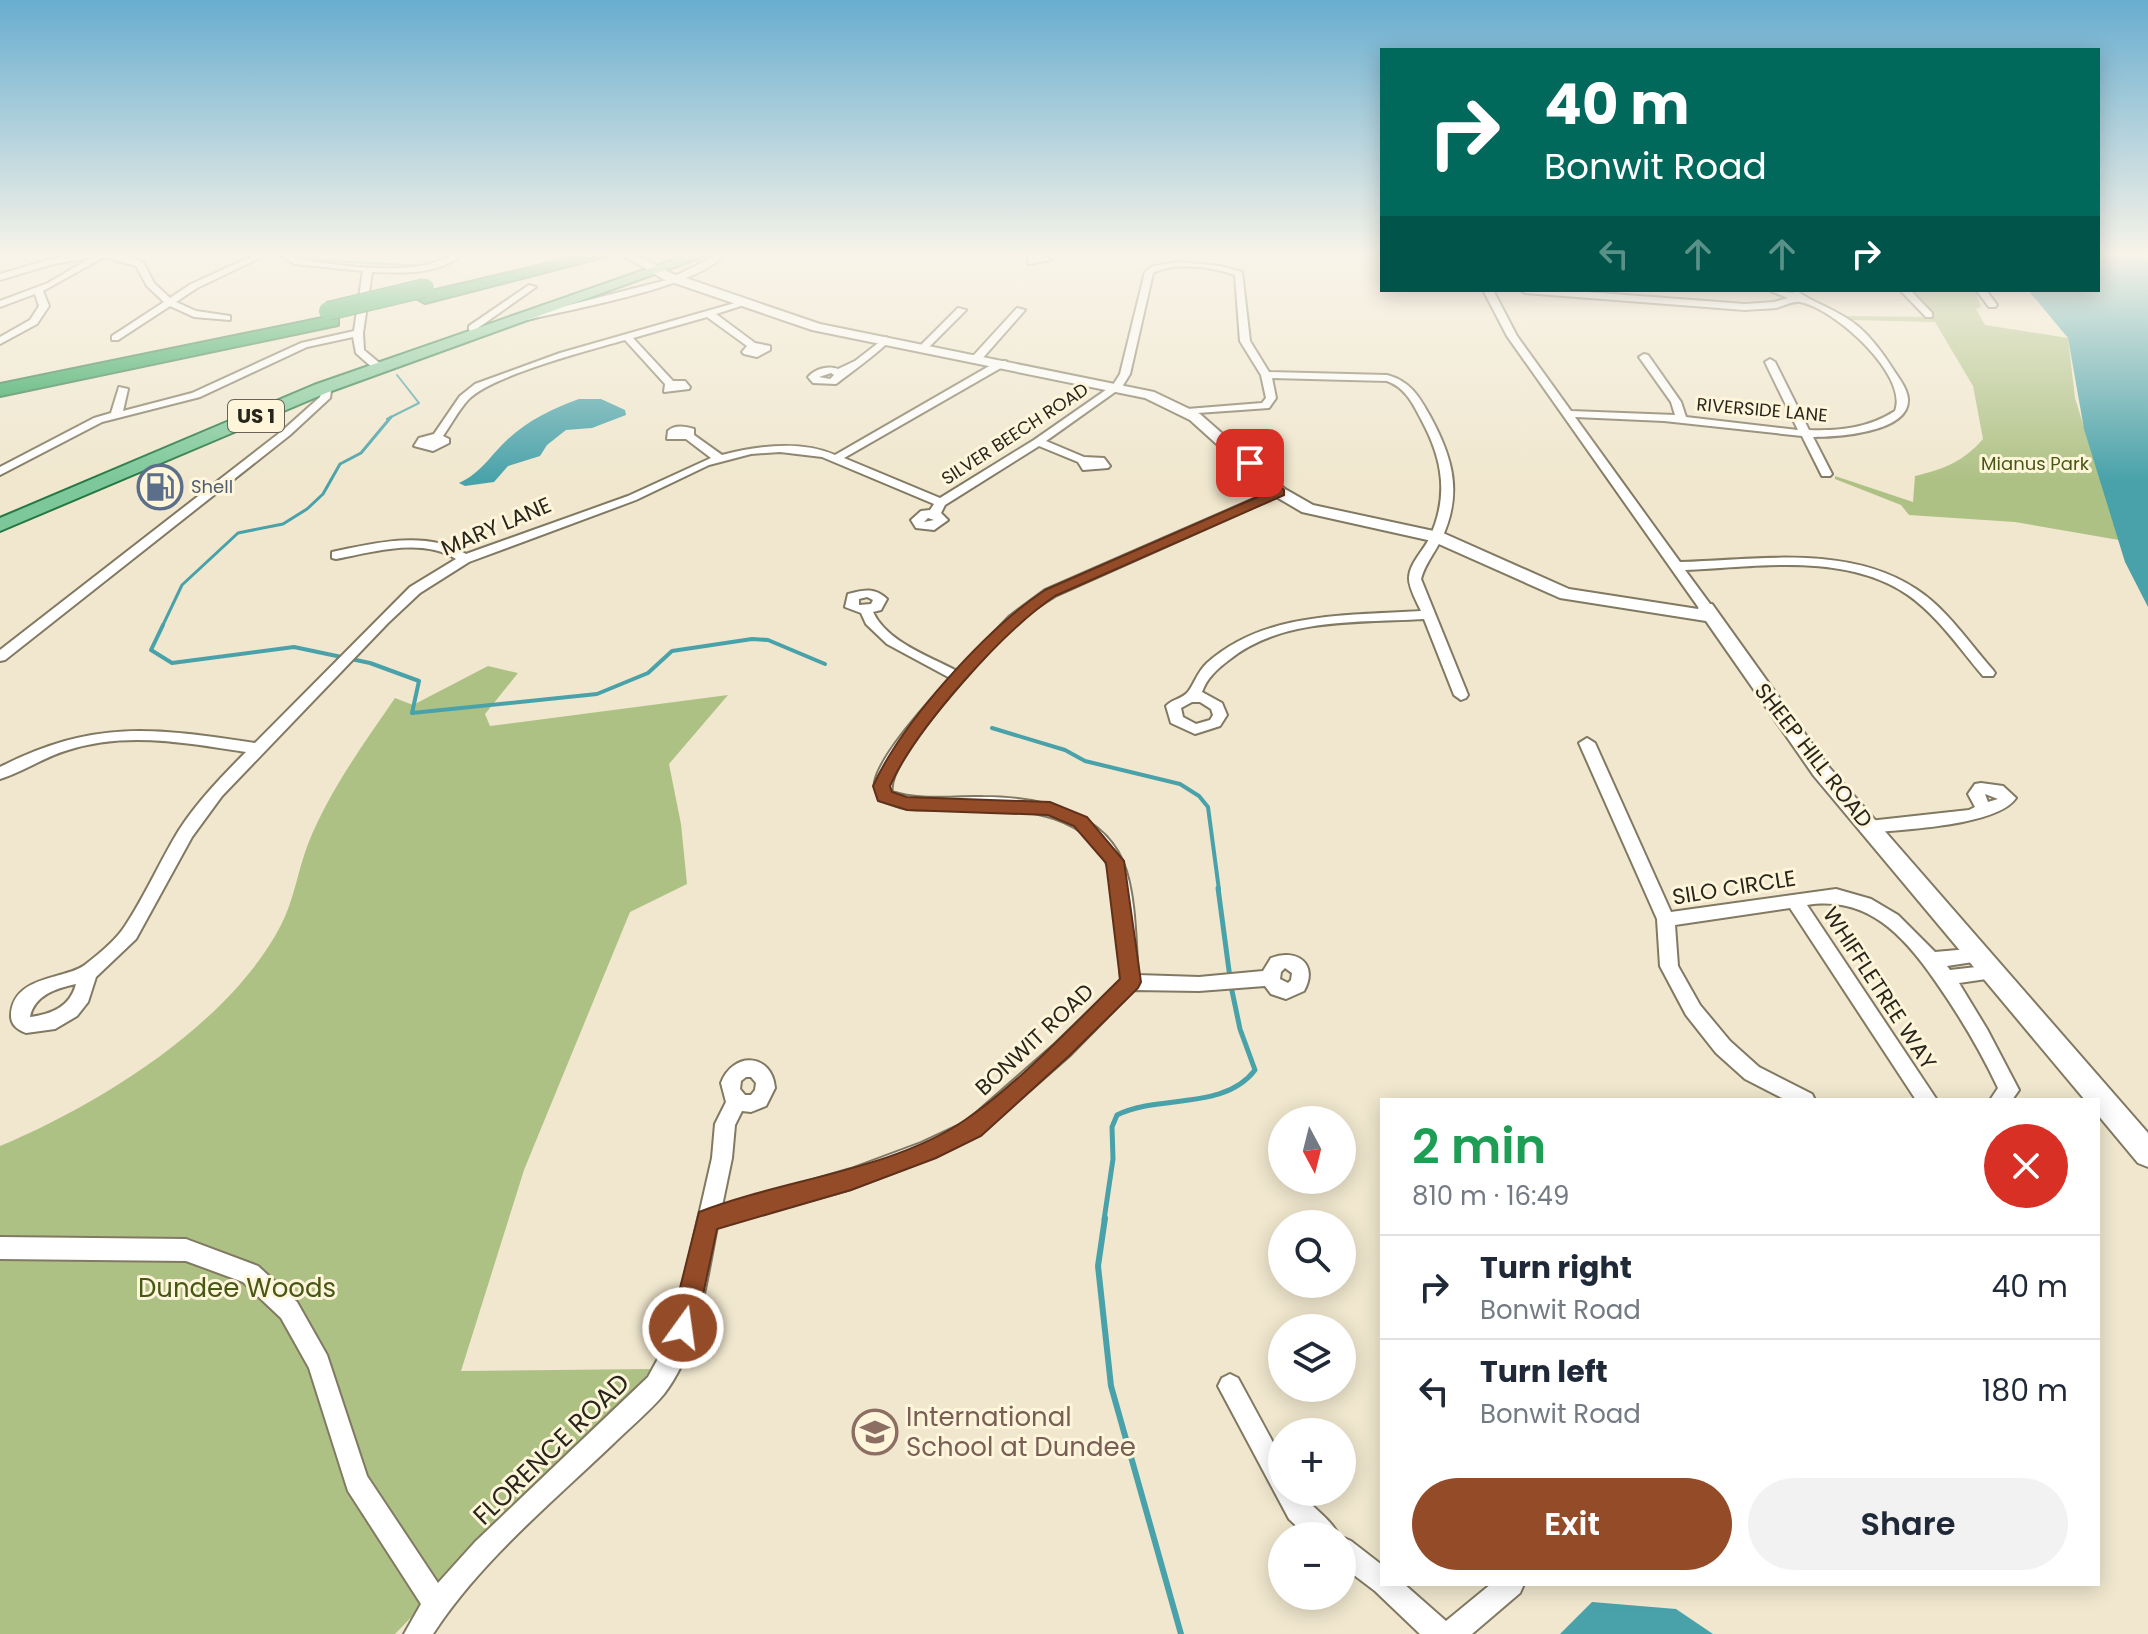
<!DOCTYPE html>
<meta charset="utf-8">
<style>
:root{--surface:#fff;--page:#f2f2f3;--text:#1f2937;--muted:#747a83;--line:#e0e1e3;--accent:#934b28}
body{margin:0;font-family:Poppins,sans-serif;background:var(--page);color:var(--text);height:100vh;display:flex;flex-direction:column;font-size:30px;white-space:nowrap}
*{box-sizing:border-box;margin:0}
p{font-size:26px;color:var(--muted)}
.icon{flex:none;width:44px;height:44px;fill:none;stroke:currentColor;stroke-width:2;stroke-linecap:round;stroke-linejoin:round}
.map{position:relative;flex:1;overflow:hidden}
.sheet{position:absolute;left:1380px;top:1098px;width:720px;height:488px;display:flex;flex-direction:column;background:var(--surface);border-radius:0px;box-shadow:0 4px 20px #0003}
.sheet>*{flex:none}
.guide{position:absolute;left:1380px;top:48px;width:720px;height:244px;border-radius:0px;box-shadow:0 4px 20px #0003;background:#00695c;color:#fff;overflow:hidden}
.needle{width:52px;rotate:173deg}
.controls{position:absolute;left:1268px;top:1106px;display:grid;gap:16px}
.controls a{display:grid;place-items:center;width:88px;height:88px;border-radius:50%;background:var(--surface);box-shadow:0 4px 20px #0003;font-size:40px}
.pin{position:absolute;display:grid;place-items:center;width:68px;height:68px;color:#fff;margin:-34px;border-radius:16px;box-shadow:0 4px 12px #0006}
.me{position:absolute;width:88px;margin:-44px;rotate:14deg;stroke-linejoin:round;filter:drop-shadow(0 0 6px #0008)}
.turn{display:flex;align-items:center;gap:28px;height:168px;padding:0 32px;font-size:36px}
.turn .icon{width:104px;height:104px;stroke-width:2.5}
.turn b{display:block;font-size:56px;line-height:68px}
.lanes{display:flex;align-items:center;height:76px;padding:0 32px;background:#0003;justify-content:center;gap:40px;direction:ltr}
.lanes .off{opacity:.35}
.round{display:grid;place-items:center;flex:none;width:84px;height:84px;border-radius:42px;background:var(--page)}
.head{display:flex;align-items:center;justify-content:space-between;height:136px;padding:0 32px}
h1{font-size:48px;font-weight:600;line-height:60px;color:#1e9e55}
.cta{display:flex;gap:16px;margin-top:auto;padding:16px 32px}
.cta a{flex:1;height:92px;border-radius:48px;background:var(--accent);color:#fff;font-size:32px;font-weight:600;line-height:92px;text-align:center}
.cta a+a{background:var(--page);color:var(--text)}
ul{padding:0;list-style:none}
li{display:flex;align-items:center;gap:24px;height:104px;padding:0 32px;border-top:2px solid var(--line)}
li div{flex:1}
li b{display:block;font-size:30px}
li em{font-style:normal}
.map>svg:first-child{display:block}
</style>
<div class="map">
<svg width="2148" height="1634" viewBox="0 0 2148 1634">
<rect width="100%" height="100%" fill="#f0e7ce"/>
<path fill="#aec185" d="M1912 291 1975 292 1981 307 1976 309 1985 325 2068 338 2075 398 2119 540 2015 522 1909 515 1901 505 1835 479V476L1913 502 1915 476C1944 469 1963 462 1983 439L1973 386 1935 322 1852 320 1846 316 1932 317Z
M488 666 518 673 485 714 490 726 728 695 669 764 681 824 687 884 630 912 524 1170 461 1371 651 1369 618 1416 479 1547 395 1634H0V1146C99 1105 231 1023 281 925 294 900 298 870 308 844 329 791 363 745 395 698L413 705Z"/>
<path fill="#49a2aa" d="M2098 252H2134L2148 260V607L2125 562 2084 429 2068 338 2028 290H2098Z
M579 399H601L625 410 626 415 592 428 566 430 547 445 540 456 508 466 494 482 465 486 459 483C481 473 490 456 507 440 527 421 553 408 579 399Z
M1592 1602 1676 1609 1713 1634H1560Z"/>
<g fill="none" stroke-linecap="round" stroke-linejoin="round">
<path stroke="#49a2aa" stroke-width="2" d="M294 252 310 260 409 265
M387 419 419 403 397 375"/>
<path stroke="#49a2aa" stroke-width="3" d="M162 627 182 585 238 533 283 524 307 509 323 494 340 464 361 453 391 417"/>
<path stroke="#49a2aa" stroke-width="4" d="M163 625 151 650 172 663 294 647 370 663 419 681 412 713 597 694 648 673 672 651 752 639 768 640 825 664
M992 728 1065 750 1085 761 1180 784 1199 796 1208 807 1219 890"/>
<path stroke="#49a2aa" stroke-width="5" d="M1218 888 1230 978
M1104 1220 1113 1159 1112 1127 1117 1115C1159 1094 1224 1111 1255 1070L1240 1029 1231 986"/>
<path stroke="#49a2aa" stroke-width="6" d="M1105 1218 1098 1266 1111 1386 1181 1634"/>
<g stroke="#817962" stroke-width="4">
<path id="minor" d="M88 252 124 255 143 262 154 283 170 298 191 284 262 252H272L197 288 176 302 196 311 230 316V320L194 317 170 306 118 340H112V336L164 302 147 286 136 266 104 257 43 291 49 306 37 324 0 344V337L30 320 39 306 35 294 0 307V301L48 283 92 257 53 264 0 280V274L48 260Z
M275 252C287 251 297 260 310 261 351 267 413 276 450 256V252H458L459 257C435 275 401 273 372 272L363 333 364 350 383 366V370H375L356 353 353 337 307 347 200 397 102 422 0 475V467L94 418 111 413 119 387 128 389 123 411 192 393 301 343 354 331 363 271 295 264Z
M718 252H726C703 287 570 309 527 320L522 317 667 280 715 256Z
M1030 252H1038L1051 260 1028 264Z
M1179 262 1220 266 1242 272 1250 341 1269 372 1387 375C1410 381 1419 396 1430 416 1453 458 1463 494 1441 540 1434 554 1425 564 1421 579L1468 695 1466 698 1461 700 1454 695 1424 619C1359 623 1282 617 1229 660 1217 669 1207 678 1202 692L1222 703 1227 715 1220 726 1195 734 1171 723 1166 706C1171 700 1181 699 1187 693 1193 687 1197 672 1207 663 1265 611 1348 616 1421 611 1417 602 1408 587 1409 577 1410 563 1423 551 1429 539 1449 497 1443 460 1422 421 1413 404 1406 388 1387 381L1272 378 1276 398 1269 408 1183 414 1182 412 1187 409 1262 403 1266 398 1261 375 1240 341 1235 275C1212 267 1175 261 1153 273L1130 374 1122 387 1046 441 1084 457 1104 458 1110 466 1108 468 1083 470 1078 462 1039 446 945 505 941 513 948 520 934 530 916 528 911 520 921 511 930 510 934 504 822 457 780 452 751 454 709 465 636 500 469 562 420 593 388 623 222 796 192 837 136 939 96 977 88 1002 77 1016 55 1029 26 1033C18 1030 11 1025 11 1016 12 974 68 980 86 964 99 954 116 940 125 926 145 896 160 861 179 830 198 801 222 776 246 752 188 743 126 731 68 750 44 757 23 772 0 779V767C95 719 153 728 255 743L410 587 456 559C422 537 373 552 336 559L332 558V552C374 543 427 530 466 554L628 496 711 458 686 439H667L668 431C674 425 685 426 694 429V435L722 455C757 446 800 440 835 455L998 361H1006V365L844 458 940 498 1034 440 1113 385 1120 374 1145 272 1153 266ZM928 518 934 520 924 522ZM1192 702H1200L1211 709 1213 715 1210 720 1196 724 1183 717 1181 708ZM76 984C70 1007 52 1014 30 1017 34 995 57 988 76 984Z
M529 285 536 287 478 328 484 333 482 335H476L469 330V326Z
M1483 290H1493L1517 336 1571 411 1675 415 1671 402 1639 357 1644 354 1648 355 1681 402 1686 417 1798 430 1765 362 1770 359 1775 362 1809 430C1841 431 1868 428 1895 411 1909 375 1834 308 1800 302 1792 301 1784 306 1776 308 1766 309 1755 309 1745 310L1525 293 1520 290H1560L1745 304 1774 302 1788 298 1768 290 1793 293 1797 291C1815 304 1841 311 1860 328 1872 339 1882 352 1891 366 1897 376 1907 387 1908 399 1910 433 1836 437 1813 437L1832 474 1830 476H1822L1802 436 1664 421 1575 417 1680 562C1756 560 1848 544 1916 589 1947 609 1969 643 1993 670L1995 673 1993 676H1983C1960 649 1938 616 1908 595 1845 552 1757 567 1685 570L1713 608 1706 612 1701 611 1507 336Z
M1900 290H1910L1932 313V317H1926Z
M1976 290H1986L1997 305 1995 307H1989Z
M742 301 750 303 716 314 755 343 770 346V350L757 357 744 354 742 352 747 346 707 317 633 338 673 381H685L690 387 689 389 664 392 665 384 625 340C590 350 490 376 468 400 458 411 451 425 443 436L449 439V443L433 451 414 446 419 438 434 434 460 396 475 384 560 353Z
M958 308 966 310 927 349H921V345Z
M1017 308 1025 310 981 360H973V356Z
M886 337 891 340 889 342C871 358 853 371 836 384L813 383 808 377C815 369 828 365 838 369L855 361ZM831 373 834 375 830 379 819 377Z
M316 387 331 391 330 398 290 435 5 660 0 661V650L282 431 320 397 321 394 315 389Z
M1279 488 1285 492 1283 494 1055 596C1042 604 1030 612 1019 621 993 646 885 760 892 792 921 802 953 796 983 797 1038 797 1108 811 1126 871 1136 904 1135 941 1138 975L1199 977 1263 971 1271 958C1297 948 1319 964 1304 991L1286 999 1271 994 1265 986 1199 991 1134 990 1069 1056 980 1134 935 1157 851 1189 717 1227C706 1281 699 1349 664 1394 649 1412 629 1428 612 1445 550 1504 480 1562 433 1634H404L421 1604 348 1491 309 1368 281 1318 243 1282 186 1261 0 1259V1237L186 1239 258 1266 297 1302 327 1355 367 1476 438 1583 475 1542 648 1377 666 1344 678 1307 712 1158 715 1124 726 1102 721 1083C733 1051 772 1053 775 1088L766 1106 751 1112 742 1111 735 1125 732 1158 722 1206 851 1169 921 1143 966 1122 1055 1044 1121 980C1118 944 1120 905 1109 870 1093 815 1024 808 976 808 954 808 931 811 909 809 899 808 889 803 879 800 877 794 874 788 875 782 881 753 930 701 950 678L887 644 866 624 861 613 845 607 848 594C864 590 874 587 887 599L881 610 873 612C887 642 929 656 957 671L1010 616 1045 590ZM867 597 873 600 871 604 859 605V599ZM1285 968 1292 973 1291 980 1288 983 1280 979 1281 972ZM746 1077H751L756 1083 755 1090 751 1095H745L740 1089 741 1081Z
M1587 738 1595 743 1671 912 1836 889 1871 899 1898 915 1935 952 1980 948 1986 950 1989 955 1986 960 1947 966 1950 970 1994 965 2000 967 2003 972 2000 977 1959 983 1987 1029 2019 1090 2012 1100H1990L1998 1088C1980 1050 1959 1015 1936 982 1905 937 1868 895 1807 905L1937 1100H1916L1790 908 1675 925 1678 966 1700 1005 1730 1041 1759 1067 1812 1094 1815 1100H1786L1745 1079 1716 1053 1686 1015 1660 966 1657 919 1579 743Z
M1981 783 2003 786 2016 798C1997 826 1904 829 1869 833L1861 827 1869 821 1969 810 1975 807 1968 794 1975 784ZM1985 794 1998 799 1988 802Z
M1230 1374 1238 1378 1282 1459V1492H1301C1312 1509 1331 1518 1339 1536H1307L1289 1519 1218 1386 1222 1378Z
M1342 1537 1351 1541 1382 1565V1584H1404L1446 1621 1491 1584H1524L1520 1593 1472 1634H1420L1375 1591 1342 1566Z"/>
</g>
<g stroke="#817962" stroke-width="4">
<path id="tertiary" d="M618 252H632L671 273 820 324 1154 392 1200 414 1285 489 1313 505 1443 533 1569 589 1698 609 1700 604H1712L1828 766 2148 1133V1167L2138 1163 2098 1115V1100H2085L1814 776 1706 621 1560 598 1432 541 1302 512 1273 495 1190 420 1145 398 812 330 663 279Z"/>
</g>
<g stroke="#267742" stroke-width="4">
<path id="primary" d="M696 252H715L326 393 0 531V518L314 385Z"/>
</g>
<g stroke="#267742" stroke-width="4">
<path id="motorway" d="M597 252H623L425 303 416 298 419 294Z
M332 316 338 317V325L0 396V384Z"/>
</g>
<use href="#minor" fill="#fff" fill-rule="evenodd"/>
<use href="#tertiary" fill="#fff" fill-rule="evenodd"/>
<use href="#primary" fill="#7cc89a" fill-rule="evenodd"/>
<use href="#motorway" fill="#25a357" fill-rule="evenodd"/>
<g stroke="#267742" stroke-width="20" stroke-linecap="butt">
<path id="motorway-bridge" d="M328 311 425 288"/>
</g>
<use href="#motorway-bridge" stroke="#25a357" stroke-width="18"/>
</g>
<linearGradient id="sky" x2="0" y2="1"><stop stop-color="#68adcf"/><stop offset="0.53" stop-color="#f8f4e9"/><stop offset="1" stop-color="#f8f4e9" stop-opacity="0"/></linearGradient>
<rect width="2148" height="480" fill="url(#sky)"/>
<path fill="#934b28" stroke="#60311a" stroke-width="2" d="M1246 460H1255L1284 490V495L1055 596C1002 632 916 728 890 786L892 792 907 797 1050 802 1087 817 1124 861 1141 982 1138 988 1069 1056 981 1136 936 1158 851 1190 717 1229 696 1328 692 1337 683 1341 673 1337 670 1328 699 1212C780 1180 893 1170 965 1120 1017 1085 1074 1024 1120 979L1106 863 1074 826 1048 815 907 810 878 801 873 786C902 722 986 629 1045 590L1271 491 1246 466Z"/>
<defs>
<g id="fuel-ring" transform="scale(2.3)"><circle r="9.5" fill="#fef5db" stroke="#5c6f8a" stroke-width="1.5"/><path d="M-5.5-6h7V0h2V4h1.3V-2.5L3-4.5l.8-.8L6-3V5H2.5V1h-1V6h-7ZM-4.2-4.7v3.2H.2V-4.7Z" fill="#5c6f8a"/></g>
<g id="school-ring" transform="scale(2.3)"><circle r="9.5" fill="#fef5db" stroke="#8d6e63" stroke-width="1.5"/><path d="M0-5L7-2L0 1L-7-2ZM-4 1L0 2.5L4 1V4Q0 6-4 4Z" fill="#8d6e63"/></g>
</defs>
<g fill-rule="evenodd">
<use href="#fuel-ring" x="160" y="487"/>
<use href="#school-ring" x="875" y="1432"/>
</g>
<g text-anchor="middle" stroke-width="6" stroke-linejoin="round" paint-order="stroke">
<g font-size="18" fill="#28251c" stroke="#fef5db">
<text transform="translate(1762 410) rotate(5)" y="6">RIVERSIDE LANE</text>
<text transform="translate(1015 434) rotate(-33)" y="6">SILVER BEECH ROAD</text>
</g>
<g font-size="18" fill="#475815" stroke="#fef5db">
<text x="2035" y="470">Mianus Park</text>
</g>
<g font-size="18" fill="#4e5e75" stroke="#fef5db" text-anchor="start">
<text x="191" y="493">Shell</text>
</g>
<rect fill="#fef5db" stroke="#686355" stroke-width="2" x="228" y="400" width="56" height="32" rx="6"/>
<g font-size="20" font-weight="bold" fill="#28251c">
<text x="256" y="423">US 1</text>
</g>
<g font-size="22" fill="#28251c" stroke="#fef5db">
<text transform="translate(496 526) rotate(-23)" y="8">MARY LANE</text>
<text transform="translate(1814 755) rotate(52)" y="8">SHEEP HILL ROAD</text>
<text transform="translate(1734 887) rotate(-9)" y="8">SILO CIRCLE</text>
<text transform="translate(1880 988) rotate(57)" y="8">WHIFFLETREE WAY</text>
<text transform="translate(1034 1039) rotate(-43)" y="8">BONWIT ROAD</text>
</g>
<g font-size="26" fill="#475815" stroke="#fef5db">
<text x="237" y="1297">Dundee Woods</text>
</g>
<g font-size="26" fill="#785e54" stroke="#fef5db" text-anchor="start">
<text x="906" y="1426">International<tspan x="906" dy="30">School at Dundee</tspan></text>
</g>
<g font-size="26" fill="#28251c" stroke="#fef5db">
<text transform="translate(551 1449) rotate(-44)" y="9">FLORENCE ROAD</text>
</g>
</g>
</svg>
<div class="controls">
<a><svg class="needle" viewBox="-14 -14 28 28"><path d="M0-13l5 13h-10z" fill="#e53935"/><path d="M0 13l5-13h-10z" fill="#747a83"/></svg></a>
<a><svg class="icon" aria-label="search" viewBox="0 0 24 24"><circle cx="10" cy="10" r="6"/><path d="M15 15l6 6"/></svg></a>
<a><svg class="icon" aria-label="layers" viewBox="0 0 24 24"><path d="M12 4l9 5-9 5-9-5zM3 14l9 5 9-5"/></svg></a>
<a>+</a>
<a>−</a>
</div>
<div class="pin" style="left:1250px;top:463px;background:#d93025"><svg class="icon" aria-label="arrive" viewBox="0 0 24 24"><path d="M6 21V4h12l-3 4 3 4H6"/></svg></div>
<svg class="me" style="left:683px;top:1328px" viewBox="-20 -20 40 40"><circle r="17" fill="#934b28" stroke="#fff" stroke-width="3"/><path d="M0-11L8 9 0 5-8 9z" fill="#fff"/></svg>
<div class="guide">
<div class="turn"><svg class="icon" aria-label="right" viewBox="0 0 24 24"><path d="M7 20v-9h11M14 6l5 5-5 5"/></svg><div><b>40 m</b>Bonwit Road</div></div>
<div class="lanes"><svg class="icon off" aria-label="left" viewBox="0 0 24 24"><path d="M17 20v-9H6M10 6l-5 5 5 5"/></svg><svg class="icon off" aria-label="ahead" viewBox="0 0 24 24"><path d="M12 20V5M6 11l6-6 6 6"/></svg><svg class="icon off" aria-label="ahead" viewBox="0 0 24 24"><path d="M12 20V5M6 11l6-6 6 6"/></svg><svg class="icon" aria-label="right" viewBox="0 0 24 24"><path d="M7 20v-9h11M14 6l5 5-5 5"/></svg></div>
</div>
<section class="sheet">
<div class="head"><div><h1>2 min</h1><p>810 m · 16:49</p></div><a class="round" style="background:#d93025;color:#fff"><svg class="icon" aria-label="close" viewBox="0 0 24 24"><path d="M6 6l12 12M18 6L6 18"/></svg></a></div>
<ul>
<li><svg class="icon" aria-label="right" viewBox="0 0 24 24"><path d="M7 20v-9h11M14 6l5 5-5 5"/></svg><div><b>Turn right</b><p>Bonwit Road</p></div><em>40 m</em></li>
<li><svg class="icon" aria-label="left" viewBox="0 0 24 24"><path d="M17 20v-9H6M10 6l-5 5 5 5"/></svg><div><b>Turn left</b><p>Bonwit Road</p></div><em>180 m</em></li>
</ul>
<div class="cta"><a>Exit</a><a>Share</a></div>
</section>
</div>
